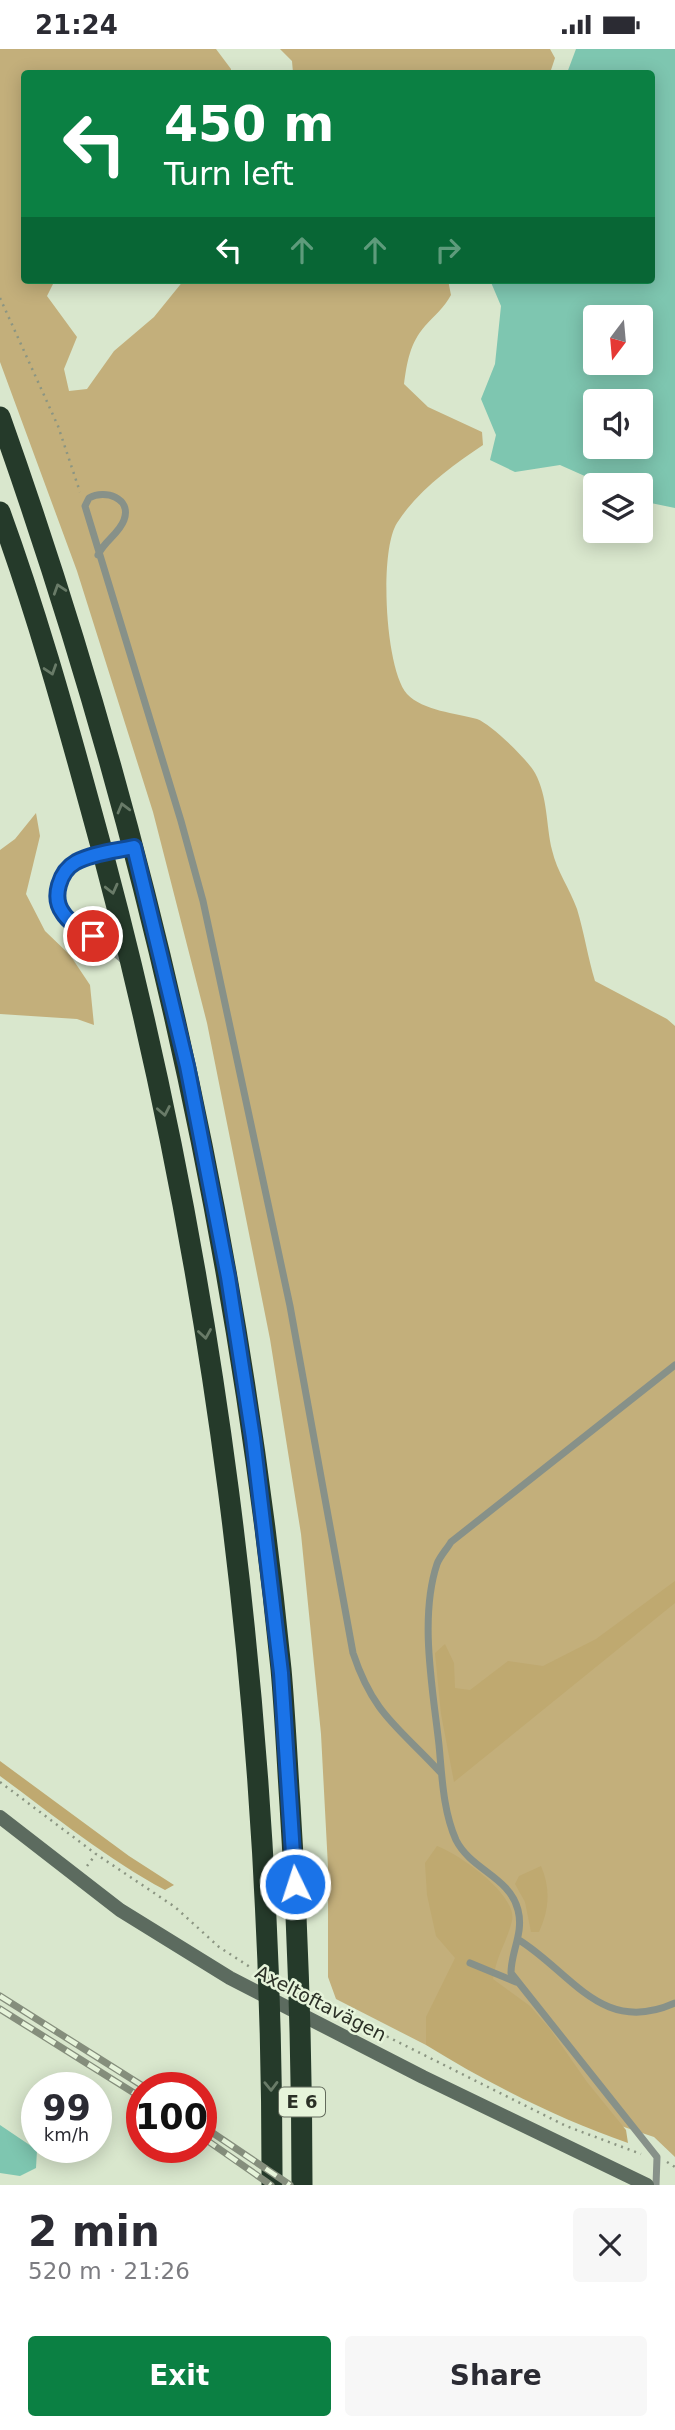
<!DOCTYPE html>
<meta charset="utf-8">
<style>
:root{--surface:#fff;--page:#f7f7f7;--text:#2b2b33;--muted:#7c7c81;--accent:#0b8043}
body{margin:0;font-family:"DejaVu Sans",sans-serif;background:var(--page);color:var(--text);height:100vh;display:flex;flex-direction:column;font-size:26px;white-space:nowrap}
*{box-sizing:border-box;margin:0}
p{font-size:23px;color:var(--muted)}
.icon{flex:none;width:38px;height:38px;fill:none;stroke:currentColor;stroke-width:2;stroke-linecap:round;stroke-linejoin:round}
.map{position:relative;height:2136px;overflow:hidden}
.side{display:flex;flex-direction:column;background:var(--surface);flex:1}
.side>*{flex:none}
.guide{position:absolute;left:21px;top:21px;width:634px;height:214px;border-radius:7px;box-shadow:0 4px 18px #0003;background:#0b8043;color:#fff;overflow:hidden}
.needle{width:46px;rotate:196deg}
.fabs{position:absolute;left:583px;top:256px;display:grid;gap:14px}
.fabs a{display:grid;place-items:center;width:70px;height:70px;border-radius:7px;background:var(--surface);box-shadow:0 4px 18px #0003;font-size:35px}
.speed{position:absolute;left:21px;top:2023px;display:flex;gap:14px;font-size:35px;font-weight:700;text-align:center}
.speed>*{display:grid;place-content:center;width:91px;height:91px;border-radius:50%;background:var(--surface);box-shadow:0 4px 18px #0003;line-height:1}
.speed small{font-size:18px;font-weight:400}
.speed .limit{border:10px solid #d22;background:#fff;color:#111}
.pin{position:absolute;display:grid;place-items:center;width:60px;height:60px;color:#fff;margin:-30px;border:4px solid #fff;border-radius:50%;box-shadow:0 2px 7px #0007}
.me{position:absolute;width:77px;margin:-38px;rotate:356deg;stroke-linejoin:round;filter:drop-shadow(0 0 5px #0008)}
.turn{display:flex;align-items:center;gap:24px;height:147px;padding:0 28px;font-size:32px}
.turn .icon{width:91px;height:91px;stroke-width:2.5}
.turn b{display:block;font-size:49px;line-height:60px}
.lanes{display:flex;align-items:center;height:66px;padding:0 28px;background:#0003;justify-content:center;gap:35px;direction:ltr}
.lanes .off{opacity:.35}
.round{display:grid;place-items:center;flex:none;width:74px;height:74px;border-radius:7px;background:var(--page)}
.headline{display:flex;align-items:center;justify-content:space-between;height:119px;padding:0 28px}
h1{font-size:42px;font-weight:600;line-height:52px}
.cta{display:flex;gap:14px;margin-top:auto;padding:14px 28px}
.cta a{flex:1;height:80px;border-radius:7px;background:var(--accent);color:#fff;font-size:28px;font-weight:600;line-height:80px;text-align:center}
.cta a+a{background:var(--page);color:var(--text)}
.status{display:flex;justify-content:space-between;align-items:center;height:49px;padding:0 35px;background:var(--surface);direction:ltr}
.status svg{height:19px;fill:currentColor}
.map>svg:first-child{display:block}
</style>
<div class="status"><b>21:24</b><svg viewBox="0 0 49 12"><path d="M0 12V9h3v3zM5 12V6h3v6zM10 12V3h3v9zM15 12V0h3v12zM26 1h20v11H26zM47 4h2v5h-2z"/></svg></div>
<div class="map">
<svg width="675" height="2136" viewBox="0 0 675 2136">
<rect width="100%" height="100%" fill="#d9e7cd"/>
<path fill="#c3af7b" d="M0 0H216L231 20V24H24V231H55L47 247 77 288 64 320 69 342 87 340 114 302 154 268 184 231H448L451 246C444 259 435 266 425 277 410 294 407 313 404 335L428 358 482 383 483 396C453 416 417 442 397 474 379 502 385 620 407 645 423 662 456 664 477 670 491 675 528 711 535 724 548 748 546 776 552 801 557 823 570 840 577 860 584 883 588 909 595 932L667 970 675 977V2108L654 2088 588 2066 426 1982V1996L336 1950 328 1928V1818L321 1685 301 1485 270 1290 207 974 153 763 77 522 0 313Z
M280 0H550L555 9 550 24H293L292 12Z
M36 764 40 787 26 845 45 882 70 906 90 936 94 976 77 970 0 965V801L15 790Z"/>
<path fill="#bfa970" d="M675 1532V1554L454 1733 441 1665 435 1604 445 1595 454 1614 455 1639 470 1641 508 1612 543 1617 596 1590Z
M0 1712 129 1807 174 1836 165 1841C107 1810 53 1766 0 1727Z
M437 1797C459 1805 518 1846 512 1872 507 1892 496 1908 493 1930L530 1957 550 1980 587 2033 626 2081 628 2094C559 2070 489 2035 426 1996V1968L455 1909 436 1887 427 1846 425 1814Z
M541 1817C551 1840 549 1861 539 1883H531L525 1853 515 1835 519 1827Z"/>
<path fill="#7ec6b0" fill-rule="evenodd" d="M576 0H675V459L641 452 640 436H605L560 416 515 423 490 411 496 386 481 350 495 315 501 257 490 231H651V24H567ZM595 268H640V313H595ZM595 352H640V397H595Z
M0 2076 37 2101 36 2119 20 2127 0 2124Z"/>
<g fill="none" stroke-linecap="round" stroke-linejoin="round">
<path stroke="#8b9582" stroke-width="2.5" stroke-dasharray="2 5" stroke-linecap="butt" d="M0 249 58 377 80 443
M0 1733 96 1805 175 1858 219 1898 250 1918
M87 1817 96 1805
M318 1953 566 2077 641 2105
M667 2113 675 2118"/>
<path stroke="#879189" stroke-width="7" d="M98 506C104 492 119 485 124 471 132 449 105 440 89 449L85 457 181 772 203 852 290 1257 353 1604C374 1667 399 1678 441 1724
M125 913C107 895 82 885 65 867 58 860 58 852 58 842 60 808 104 805 130 799
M519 1891C572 1924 602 1987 675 1954
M470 1914 516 1933
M656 2136 657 2108 511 1924C511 1902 524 1884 518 1861 510 1828 471 1821 456 1791 443 1762 442 1727 439 1696 433 1641 419 1569 437 1515 440 1507 447 1500 451 1493L675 1316"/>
<path stroke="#5c6b5f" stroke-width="14" d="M0 1768 120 1861 230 1929 423 2028 647 2136"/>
<path stroke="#253a2a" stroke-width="21" d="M0 368C144 773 238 1193 281 1620 285 1665 287 1711 290 1756 298 1883 302 2009 302 2136
M0 463C35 559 63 658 90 757 215 1205 273 1671 272 2136"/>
<g stroke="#858e7c" stroke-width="7">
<path id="rail" d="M0 1947 146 2039
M0 1960 142 2049
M201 2076 290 2136
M205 2090 271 2136"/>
</g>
<use href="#rail" stroke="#e6f4da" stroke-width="4.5" stroke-dasharray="13" stroke-linecap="butt"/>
</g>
<defs><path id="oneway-chevron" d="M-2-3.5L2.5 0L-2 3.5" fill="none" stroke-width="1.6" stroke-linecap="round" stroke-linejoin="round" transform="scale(1.75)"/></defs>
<g stroke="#697b68">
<use href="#oneway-chevron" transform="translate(59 540) rotate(-108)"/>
<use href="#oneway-chevron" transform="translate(51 621) rotate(72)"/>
<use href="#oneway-chevron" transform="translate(123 759) rotate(-105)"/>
<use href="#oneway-chevron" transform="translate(112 840) rotate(76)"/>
<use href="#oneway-chevron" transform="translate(164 1062) rotate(79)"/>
<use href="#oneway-chevron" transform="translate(205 1285) rotate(81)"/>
<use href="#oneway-chevron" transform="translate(271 2037) rotate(89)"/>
</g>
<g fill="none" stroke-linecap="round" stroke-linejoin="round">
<g stroke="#114b97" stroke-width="18">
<path id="route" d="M93 887C83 881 69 874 63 864 51 848 60 822 76 813 93 804 116 802 134 798L187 1017 228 1228 253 1389 281 1624 295 1835"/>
</g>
<use href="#route" stroke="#1a73e8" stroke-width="12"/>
</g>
<g text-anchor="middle" stroke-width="5" stroke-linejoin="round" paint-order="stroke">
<rect fill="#e6f4da" stroke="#636b5c" stroke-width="2" x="279" y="2038.5" width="46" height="29" rx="5"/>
<g font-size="18" font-weight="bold" fill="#2b3026">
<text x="302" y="2059">E 6</text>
</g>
<g font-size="19" fill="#2b3026" stroke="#e6f4da">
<text transform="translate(321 1954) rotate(27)" y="7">Axeltoftavägen</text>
</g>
</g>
</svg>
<div class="fabs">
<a><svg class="needle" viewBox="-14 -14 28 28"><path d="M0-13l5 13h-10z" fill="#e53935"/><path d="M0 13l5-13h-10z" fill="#7c7c81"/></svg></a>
<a><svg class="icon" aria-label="sound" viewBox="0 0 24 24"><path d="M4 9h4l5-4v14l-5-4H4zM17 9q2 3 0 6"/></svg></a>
<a><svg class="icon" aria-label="layers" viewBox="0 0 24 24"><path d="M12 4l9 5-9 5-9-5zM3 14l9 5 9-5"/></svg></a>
</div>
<div class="speed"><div>99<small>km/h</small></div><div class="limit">100</div></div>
<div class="pin" style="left:93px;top:887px;background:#d93025"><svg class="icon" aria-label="arrive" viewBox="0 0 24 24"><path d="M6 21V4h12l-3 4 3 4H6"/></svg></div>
<svg class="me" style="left:295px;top:1835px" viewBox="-20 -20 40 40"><circle r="17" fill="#1a73e8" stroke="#fff" stroke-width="3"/><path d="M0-11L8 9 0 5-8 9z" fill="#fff"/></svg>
<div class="guide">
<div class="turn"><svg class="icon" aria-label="left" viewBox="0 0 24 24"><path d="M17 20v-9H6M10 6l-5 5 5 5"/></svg><div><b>450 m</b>Turn left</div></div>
<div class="lanes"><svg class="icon" aria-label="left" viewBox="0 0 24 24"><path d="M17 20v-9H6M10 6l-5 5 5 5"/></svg><svg class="icon off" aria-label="ahead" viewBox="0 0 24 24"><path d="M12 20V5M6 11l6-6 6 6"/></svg><svg class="icon off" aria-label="ahead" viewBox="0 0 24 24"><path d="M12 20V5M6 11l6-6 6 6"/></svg><svg class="icon off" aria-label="right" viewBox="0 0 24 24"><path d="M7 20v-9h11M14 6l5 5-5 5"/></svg></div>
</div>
</div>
<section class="side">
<div class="headline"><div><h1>2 min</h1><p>520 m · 21:26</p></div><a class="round"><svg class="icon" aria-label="close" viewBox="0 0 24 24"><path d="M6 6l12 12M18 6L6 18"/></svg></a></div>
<div class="cta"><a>Exit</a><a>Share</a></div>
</section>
